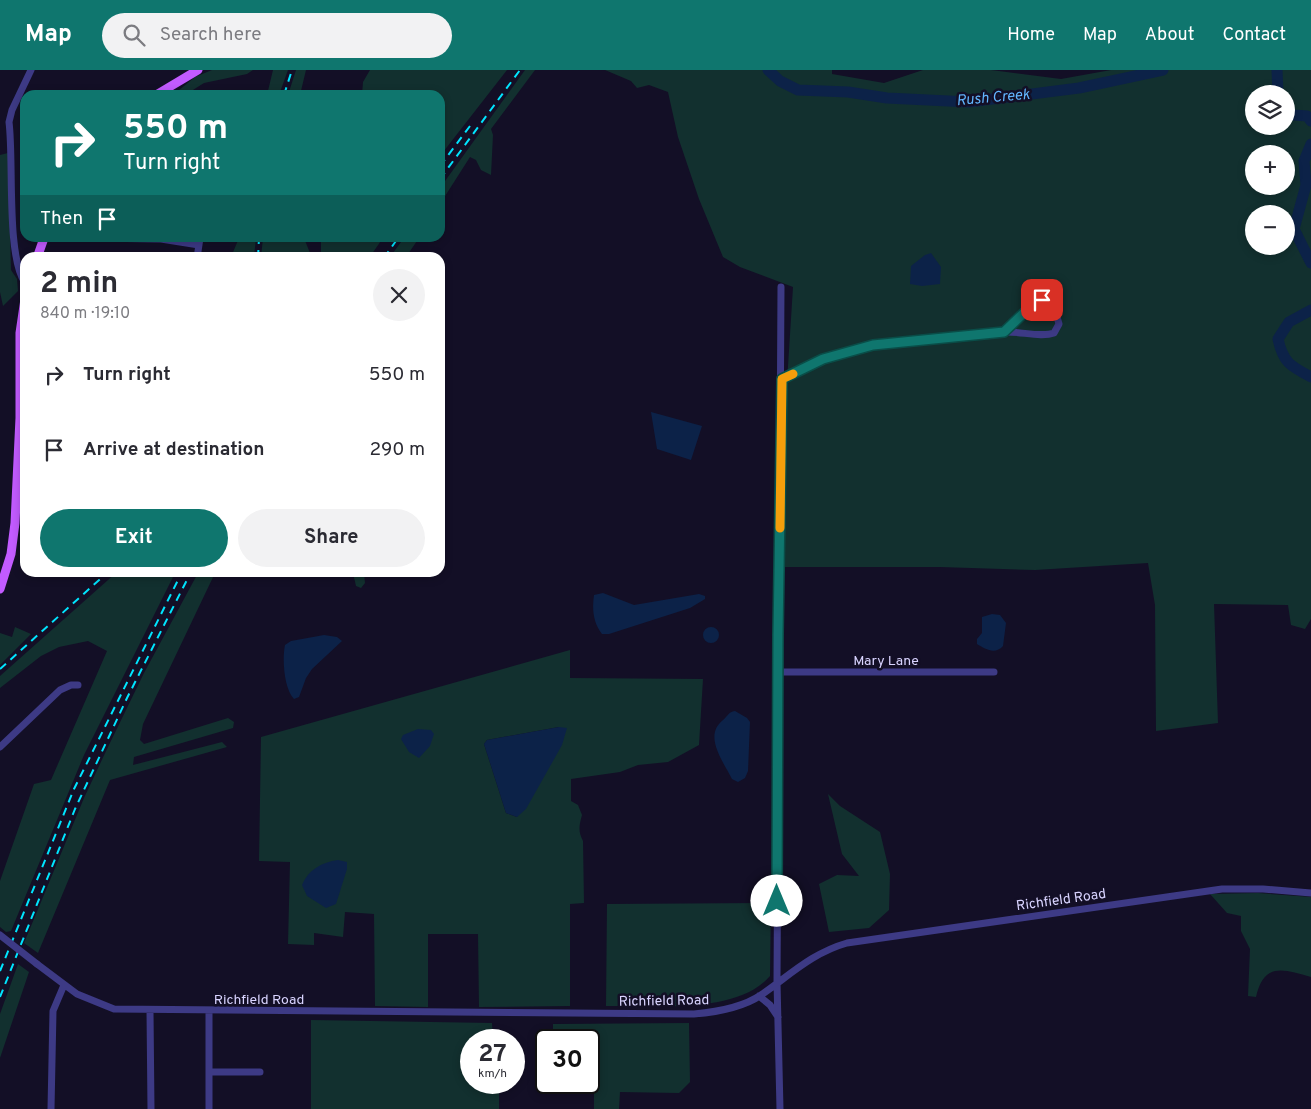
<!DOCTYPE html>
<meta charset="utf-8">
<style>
:root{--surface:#fff;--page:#f2f2f3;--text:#2b2b33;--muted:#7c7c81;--accent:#0f766e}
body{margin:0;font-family:Overpass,sans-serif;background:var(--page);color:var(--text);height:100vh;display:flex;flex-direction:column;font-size:19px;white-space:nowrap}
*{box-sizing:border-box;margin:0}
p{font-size:16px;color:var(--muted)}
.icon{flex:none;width:28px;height:28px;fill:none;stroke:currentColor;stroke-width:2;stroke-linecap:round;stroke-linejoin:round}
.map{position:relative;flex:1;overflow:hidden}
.panel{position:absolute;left:20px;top:182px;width:425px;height:325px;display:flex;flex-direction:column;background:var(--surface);border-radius:15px;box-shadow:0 2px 8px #0003}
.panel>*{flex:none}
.hud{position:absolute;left:20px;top:20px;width:425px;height:152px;border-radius:15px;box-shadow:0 2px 8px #0003;background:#0f766e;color:#fff;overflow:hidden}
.tools{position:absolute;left:1245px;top:15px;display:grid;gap:10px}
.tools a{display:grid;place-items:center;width:50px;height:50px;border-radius:50%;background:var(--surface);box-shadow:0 2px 8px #0003;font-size:25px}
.speed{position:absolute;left:460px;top:959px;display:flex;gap:10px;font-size:25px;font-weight:700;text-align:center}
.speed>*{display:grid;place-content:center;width:65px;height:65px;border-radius:50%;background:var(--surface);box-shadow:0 2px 8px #0003;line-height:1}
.speed small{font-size:12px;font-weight:400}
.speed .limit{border:2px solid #111;border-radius:8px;background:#fff;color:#111}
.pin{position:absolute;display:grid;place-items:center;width:42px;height:42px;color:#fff;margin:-21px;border-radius:10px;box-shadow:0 2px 8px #0006}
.me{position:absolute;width:55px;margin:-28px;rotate:0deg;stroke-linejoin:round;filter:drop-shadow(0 0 4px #0008)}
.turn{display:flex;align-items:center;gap:18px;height:105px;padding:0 20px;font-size:22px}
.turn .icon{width:65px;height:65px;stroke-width:2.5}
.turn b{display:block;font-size:35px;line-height:42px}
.then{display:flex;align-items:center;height:48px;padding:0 20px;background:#0003;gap:10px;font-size:19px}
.round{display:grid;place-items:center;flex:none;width:52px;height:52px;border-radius:26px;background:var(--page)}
.overview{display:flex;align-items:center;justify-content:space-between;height:85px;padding:0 20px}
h1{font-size:30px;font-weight:700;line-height:38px}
.button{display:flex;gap:10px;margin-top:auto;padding:10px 20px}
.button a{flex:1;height:58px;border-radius:30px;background:var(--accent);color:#fff;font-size:20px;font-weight:700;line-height:58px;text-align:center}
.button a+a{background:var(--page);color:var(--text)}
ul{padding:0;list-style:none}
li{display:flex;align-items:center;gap:15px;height:75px;padding:0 20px}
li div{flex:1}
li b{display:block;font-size:19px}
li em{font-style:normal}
header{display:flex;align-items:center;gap:30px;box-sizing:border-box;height:70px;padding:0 25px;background:var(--accent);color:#fff}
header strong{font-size:24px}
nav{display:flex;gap:28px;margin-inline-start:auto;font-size:18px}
.search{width:350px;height:45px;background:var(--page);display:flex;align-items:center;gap:12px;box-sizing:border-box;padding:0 18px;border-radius:28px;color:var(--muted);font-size:19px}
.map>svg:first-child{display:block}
</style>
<header>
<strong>Map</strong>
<div class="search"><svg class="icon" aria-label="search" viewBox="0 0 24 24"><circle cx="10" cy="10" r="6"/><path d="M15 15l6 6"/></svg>Search here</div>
<nav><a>Home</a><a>Map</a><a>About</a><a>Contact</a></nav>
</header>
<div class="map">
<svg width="1311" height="1039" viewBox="0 0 1311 1039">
<rect width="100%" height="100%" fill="#130f26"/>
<path fill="#12302f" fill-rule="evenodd" d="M212 0H253L247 4 204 13 185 25H173L195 7Z
M273 0H288L279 25H267Z
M296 0H306L300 25H288Z
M370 0H507L440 86V25H362L363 12Z
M525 0H535L491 59 493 65 491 105 481 100 476 90 470 87 440 134V118Z
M605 0H832V4L884 13 923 0H991L1061 9 1111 0H1311V549L1305 559 1291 555 1288 535 1214 534 1218 653 1156 661 1155 535 1148 493 1035 500 940 497H784L787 312 793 217 740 197 723 187 699 129 678 67 668 22 649 15 637 18 631 11ZM1254 24H1286V56H1254ZM1254 84H1286V116H1254ZM1254 144H1286V176H1254Z
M8 83 11 200 17 209 18 221 3 236 0 222V85Z
M239 168H256L254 187H231Z
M263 168H304L310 183 319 187H261Z
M321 168H383L369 188 321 187Z
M404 168H419L406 187H390Z
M117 502 175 503 84 685 11 861 6 862 0 857V811L34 714 51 710 107 581 88 571 59 577 41 586 0 618V606Z
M198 503H215L143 654 140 670 144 674 228 648 234 652 233 658 134 687 133 695 222 672 227 677 110 710 38 883 24 873 84 728 107 679 144 603Z
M353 503H364L365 513 361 518 356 516Z
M15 557 31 564 0 595V563L12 567Z
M570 580V608L703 609 699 675 668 692 638 695 620 702 571 709V731L578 735 582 745C579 756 578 761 583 771L584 833 570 834V936L479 937 478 864H428V937L375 936 374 844 345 842 343 867 314 863V875L288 874 290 792 259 791 261 667ZM559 657 517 747 506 743 484 674 487 670Z
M828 724 840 736 880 762 890 804 889 840 869 858 829 862 819 814 837 805 859 806 842 784Z
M1258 823 1311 827V907C1283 899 1264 892 1256 927L1248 926 1250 879 1241 861V846L1227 843 1210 824Z
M771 833 770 906C737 945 653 935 606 936L607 834Z
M18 894 29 902 0 988V944Z
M311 950 492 953 493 970H471V1012L493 1013V1019H499V1039H311Z
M689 953 690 1012 679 1023 620 1022 619 1039H594V1021L553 1020V1013L589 1012V970H553V954Z"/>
<path fill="#0c2248" d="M931 183 941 197 940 214 922 216 910 214 911 196 925 185Z
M651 342 702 356 691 390 657 379Z
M603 523 634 535 699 524 705 526V529L690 538 609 564H602C593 553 592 539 594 525Z
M992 544 1000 545 1006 553 1003 576C995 585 985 579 977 574V569L982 563V547Z
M703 565a8 8 0 1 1 16 0a8 8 0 1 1-16 0Z
M324 565 337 567 342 571 312 599 306 608 299 627 294 629C284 619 282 589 285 575L291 571Z
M735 641 747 648 750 652 748 701 745 708 738 712 732 709C723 691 703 666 723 650 728 646 728 642 735 641Z
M559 657 567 658 562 675 526 739 517 747 506 743 484 674 487 670Z
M418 659 431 660 434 664 430 676 419 688 409 682 401 669 403 665Z
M338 790 347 792V799L336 834 326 838 307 826 302 815C308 800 322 792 338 790Z"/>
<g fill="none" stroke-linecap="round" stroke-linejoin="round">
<path stroke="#0c2248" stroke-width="11" d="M768 0 780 11 798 20 848 22 887 28 969 32 1079 18 1163 0
M1277 0 1278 24
M1286 42 1294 45 1307 46 1311 51
M1311 74 1304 91 1306 115 1294 159 1311 193
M1311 240 1289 252 1278 269C1283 292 1290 296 1311 307"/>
<path stroke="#3d3a85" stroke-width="7" d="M91 168 161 169 199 175
M197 188 200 168
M25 213C6 185 14 91 9 52L12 40 31 0
M782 309 823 289 873 275 1004 262C1020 261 1041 268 1054 263L1059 254C1056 243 1054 233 1042 230L1028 239 1004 262
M778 602H994
M0 677 60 620 71 615H78
M37 894 77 924 114 939 694 944C717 942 742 938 761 925 790 905 812 883 847 873L1222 819H1263L1311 823
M759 926 770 935 778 947
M150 941 151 1039
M209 1002H260
M51 1039 53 941 64 915
M209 1039V941
M780 1039 777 912 781 217"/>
<path stroke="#c25bff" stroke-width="9" d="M156 25 198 0
M37 188 44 168
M0 519 11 484 15 453 20 348V263L25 229"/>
<path stroke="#00e5ff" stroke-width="2" stroke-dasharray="8 6" stroke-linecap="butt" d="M284 25 292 0
M440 96 470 56
M440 109 520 0
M258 188 259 168
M384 188 398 168
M0 599 108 502
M0 901 74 719 182 502
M0 927 75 739 127 628 191 502"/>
<path stroke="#3d3a85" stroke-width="7" d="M0 865 37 894"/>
</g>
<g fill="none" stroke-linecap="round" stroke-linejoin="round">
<g stroke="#0a4d48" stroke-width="12">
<path id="route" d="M777 831 778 565 782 309 823 289 873 275 1004 262 1028 239 1042 230"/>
</g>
<use href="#route" stroke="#0f766e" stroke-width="9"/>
<path stroke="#f59e0b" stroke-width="9" d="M780 458 782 309 793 304"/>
</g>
<g text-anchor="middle" stroke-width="5" stroke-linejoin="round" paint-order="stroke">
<g font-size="14" fill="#d9d4ff" stroke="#130f26">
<text x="886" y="595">Mary Lane</text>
<text transform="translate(1061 829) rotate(-8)" y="5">Richfield Road</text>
<text x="259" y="934">Richfield Road</text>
<text transform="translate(664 930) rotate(-1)" y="5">Richfield Road</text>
</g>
<g font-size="15" font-style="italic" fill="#62b6ff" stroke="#130f26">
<text transform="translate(993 27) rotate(-5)" y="5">Rush Creek</text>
</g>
</g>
</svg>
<div class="tools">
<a><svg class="icon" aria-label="layers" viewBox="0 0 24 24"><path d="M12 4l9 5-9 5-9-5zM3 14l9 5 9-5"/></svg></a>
<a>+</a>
<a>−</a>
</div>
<div class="speed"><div>27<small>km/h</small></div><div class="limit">30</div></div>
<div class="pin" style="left:1042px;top:230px;background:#d93025"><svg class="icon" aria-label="arrive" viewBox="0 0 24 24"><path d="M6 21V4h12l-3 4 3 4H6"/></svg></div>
<svg class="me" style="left:777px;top:831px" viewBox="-20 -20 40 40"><circle r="19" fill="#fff"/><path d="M0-13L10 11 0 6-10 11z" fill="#0f766e"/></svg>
<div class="hud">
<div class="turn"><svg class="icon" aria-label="right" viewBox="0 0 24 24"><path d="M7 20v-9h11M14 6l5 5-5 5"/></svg><div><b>550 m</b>Turn right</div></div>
<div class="then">Then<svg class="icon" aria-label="arrive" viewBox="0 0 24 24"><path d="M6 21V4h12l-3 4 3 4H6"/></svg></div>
</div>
<section class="panel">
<div class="overview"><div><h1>2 min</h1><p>840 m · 19:10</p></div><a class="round"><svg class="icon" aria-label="close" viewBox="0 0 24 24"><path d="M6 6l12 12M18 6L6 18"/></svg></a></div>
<ul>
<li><svg class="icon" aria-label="right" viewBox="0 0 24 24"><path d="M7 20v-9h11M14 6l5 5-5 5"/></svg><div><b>Turn right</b></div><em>550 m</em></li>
<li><svg class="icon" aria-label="arrive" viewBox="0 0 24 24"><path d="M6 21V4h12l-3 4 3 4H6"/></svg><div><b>Arrive at destination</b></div><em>290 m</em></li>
</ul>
<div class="button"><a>Exit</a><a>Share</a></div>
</section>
</div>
